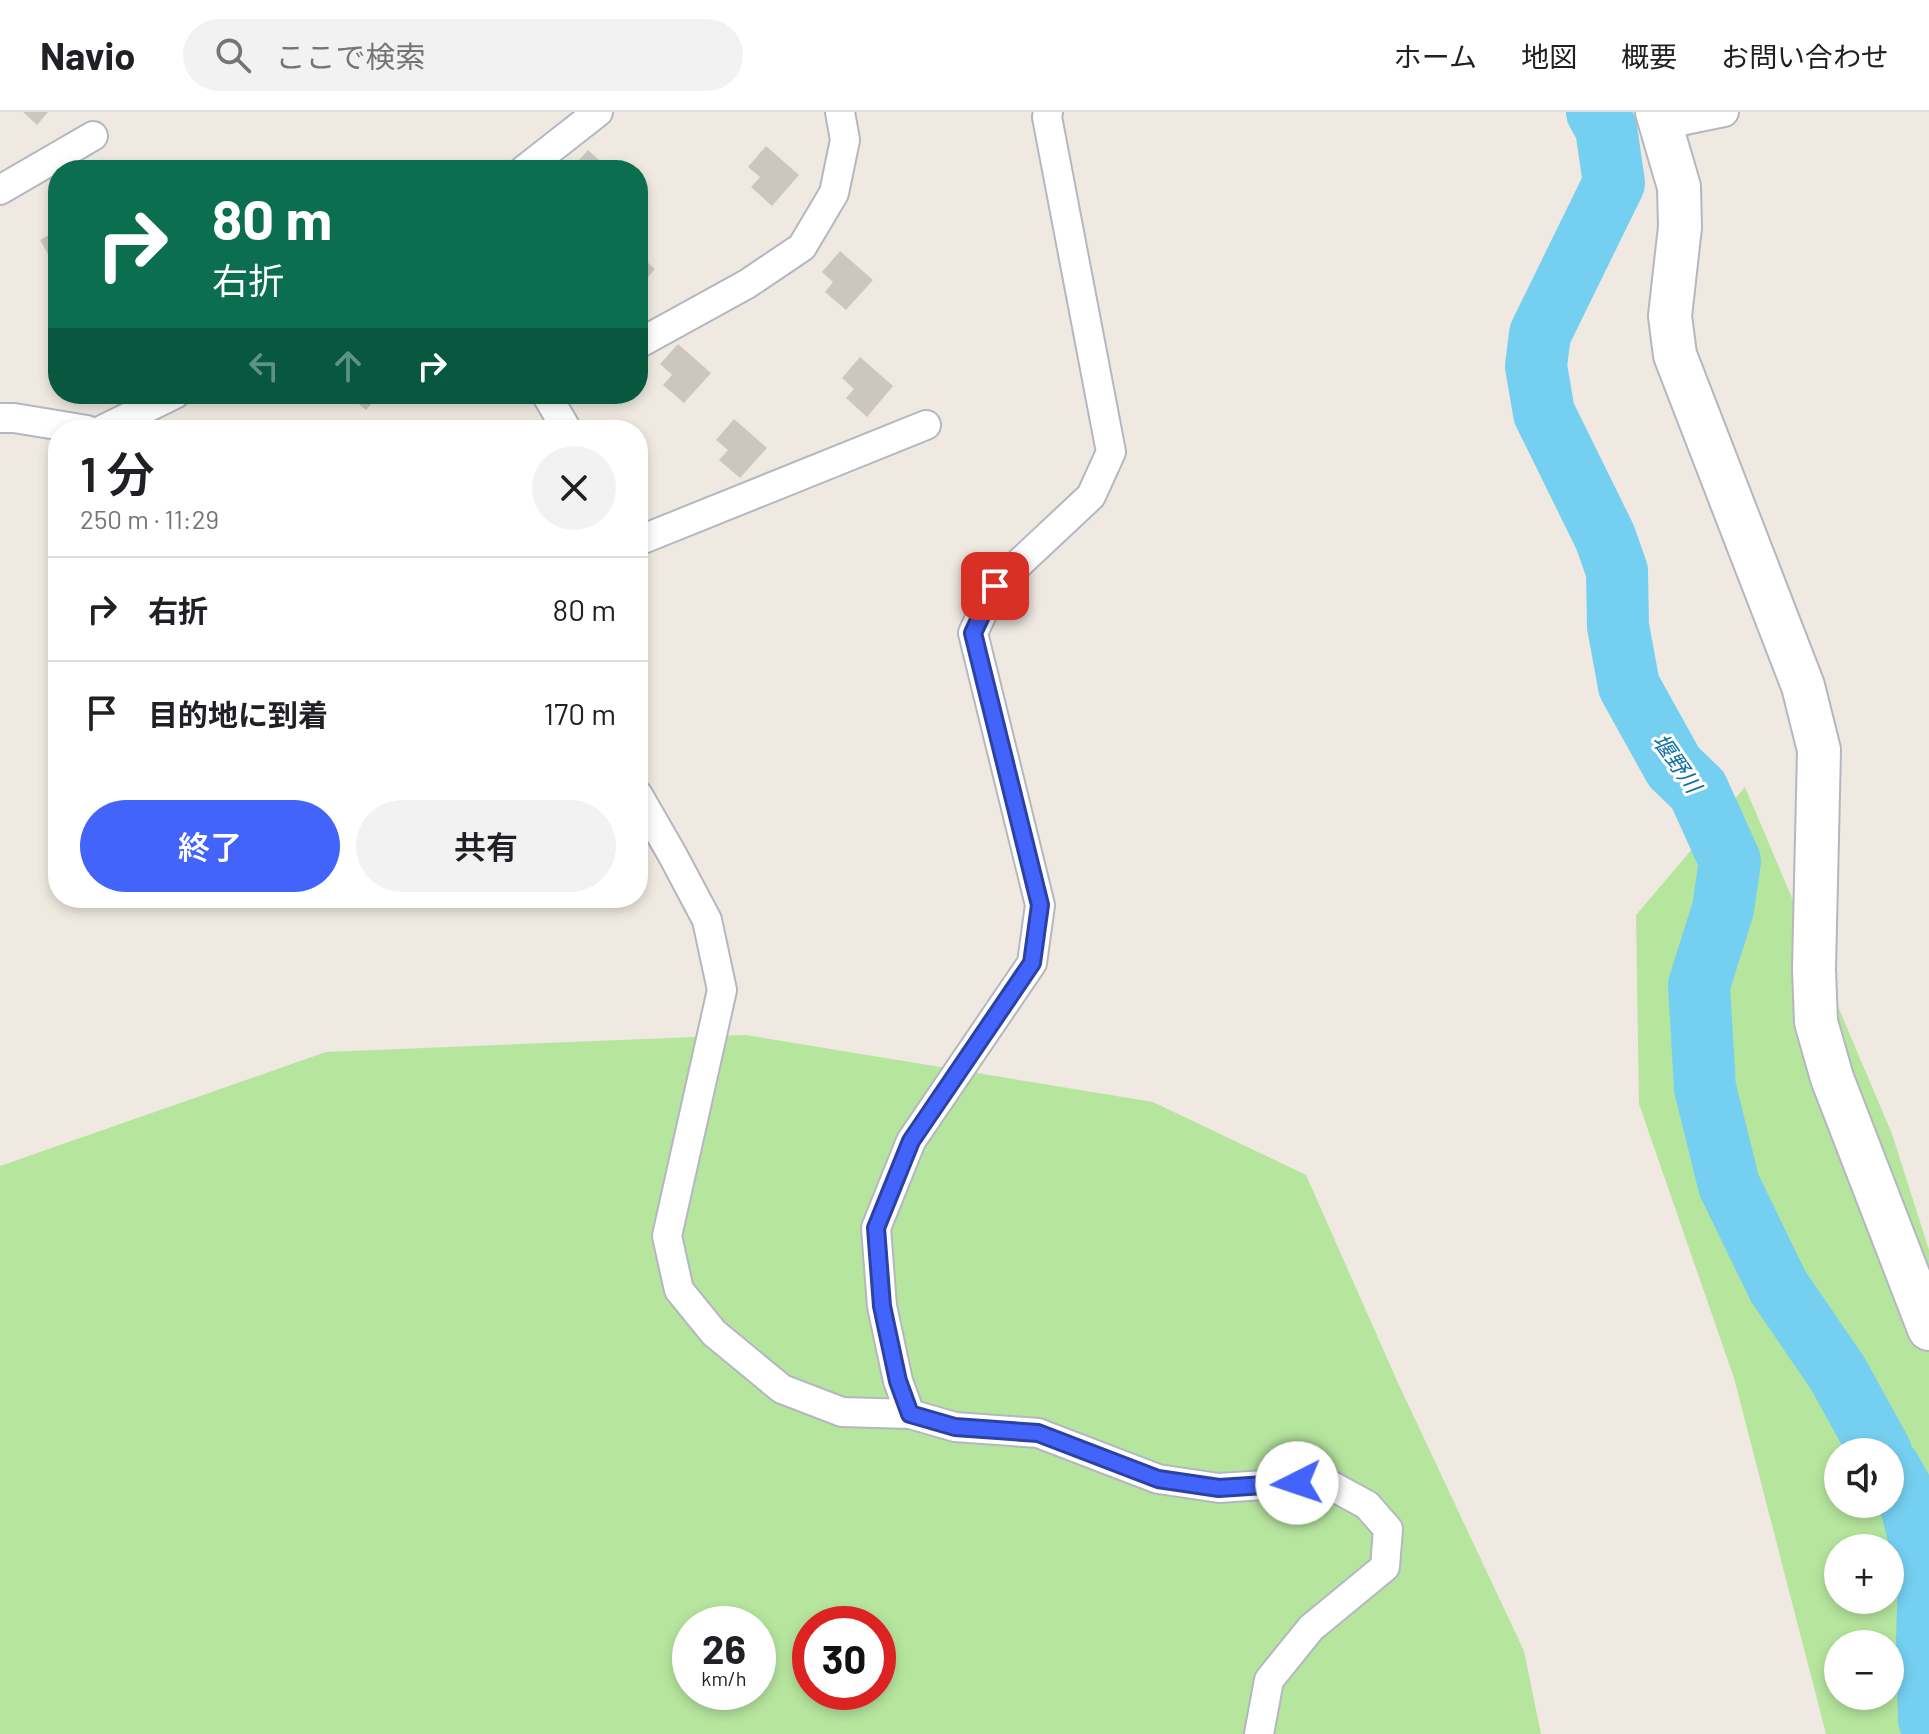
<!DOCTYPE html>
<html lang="ja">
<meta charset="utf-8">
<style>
:root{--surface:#fff;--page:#f2f2f2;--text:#202124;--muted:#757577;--line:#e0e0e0;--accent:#4264fb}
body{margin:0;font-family:Barlow,"Noto Sans JP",sans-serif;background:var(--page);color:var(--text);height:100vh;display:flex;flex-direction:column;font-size:30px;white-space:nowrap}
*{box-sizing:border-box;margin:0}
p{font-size:26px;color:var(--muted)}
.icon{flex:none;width:44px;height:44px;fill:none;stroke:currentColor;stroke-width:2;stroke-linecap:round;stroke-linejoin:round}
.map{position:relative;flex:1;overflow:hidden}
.side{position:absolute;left:48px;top:308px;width:600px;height:488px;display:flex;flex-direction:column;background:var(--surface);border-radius:32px;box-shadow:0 4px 12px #0003}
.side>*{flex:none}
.hud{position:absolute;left:48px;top:48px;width:600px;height:244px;border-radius:32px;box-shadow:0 4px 12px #0003;background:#0b6e4f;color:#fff;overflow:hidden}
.fabs{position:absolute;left:1824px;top:1326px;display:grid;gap:16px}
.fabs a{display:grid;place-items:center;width:80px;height:80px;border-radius:50%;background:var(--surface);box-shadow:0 4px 12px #0003;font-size:40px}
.speed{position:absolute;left:672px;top:1494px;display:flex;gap:16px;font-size:40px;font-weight:700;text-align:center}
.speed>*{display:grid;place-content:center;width:104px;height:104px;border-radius:50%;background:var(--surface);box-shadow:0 4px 12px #0003;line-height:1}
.speed small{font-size:20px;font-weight:400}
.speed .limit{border:12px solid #d22;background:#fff;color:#111}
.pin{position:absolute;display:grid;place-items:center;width:68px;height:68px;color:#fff;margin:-34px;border-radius:16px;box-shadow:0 4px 12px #0006}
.me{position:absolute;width:88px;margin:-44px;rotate:266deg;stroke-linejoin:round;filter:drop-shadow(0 0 6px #0008)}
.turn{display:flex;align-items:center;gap:28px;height:168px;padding:0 32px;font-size:36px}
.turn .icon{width:104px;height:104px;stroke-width:2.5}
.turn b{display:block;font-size:56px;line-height:68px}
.lanes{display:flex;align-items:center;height:76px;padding:0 32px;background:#0003;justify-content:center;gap:40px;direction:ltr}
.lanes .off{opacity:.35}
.round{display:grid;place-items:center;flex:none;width:84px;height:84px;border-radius:42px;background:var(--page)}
.head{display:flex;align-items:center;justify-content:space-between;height:136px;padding:0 32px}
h1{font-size:48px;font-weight:600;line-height:60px}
.button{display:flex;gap:16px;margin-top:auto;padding:16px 32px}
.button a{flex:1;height:92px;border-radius:48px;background:var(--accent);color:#fff;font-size:32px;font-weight:600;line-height:92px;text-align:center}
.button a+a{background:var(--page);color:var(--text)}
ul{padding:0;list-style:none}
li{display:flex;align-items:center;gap:24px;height:104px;padding:0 32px;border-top:2px solid var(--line)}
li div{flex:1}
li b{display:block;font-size:30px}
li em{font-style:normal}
header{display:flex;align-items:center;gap:48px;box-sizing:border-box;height:112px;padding:0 40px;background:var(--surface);border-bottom:2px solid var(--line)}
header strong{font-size:38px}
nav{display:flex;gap:44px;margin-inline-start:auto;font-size:28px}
.search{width:560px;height:72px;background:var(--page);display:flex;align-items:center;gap:20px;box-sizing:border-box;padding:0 28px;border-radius:44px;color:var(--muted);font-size:30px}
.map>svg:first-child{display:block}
</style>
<header>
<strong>Navio</strong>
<div class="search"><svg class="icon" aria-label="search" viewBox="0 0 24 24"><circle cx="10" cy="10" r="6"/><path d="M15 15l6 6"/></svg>ここで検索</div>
<nav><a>ホーム</a><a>地図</a><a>概要</a><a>お問い合わせ</a></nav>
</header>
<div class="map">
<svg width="1929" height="1622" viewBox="0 0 1929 1622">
<rect width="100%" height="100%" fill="#efe9e1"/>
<path fill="#b6e59e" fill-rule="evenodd" d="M1745 675 1892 1022 1929 1138V1622H1826L1734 1266 1639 992 1636 803ZM1838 1340H1890V1392H1838ZM1838 1436H1890V1488H1838ZM1838 1532H1890V1584H1838Z
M745 923 1153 990 1306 1063 1398 1271 1524 1539 1541 1622H0V1054L326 940ZM690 1512H758V1580H690ZM810 1512H878V1580H810Z"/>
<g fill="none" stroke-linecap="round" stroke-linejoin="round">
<path stroke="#75cff0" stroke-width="62" d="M1597 0 1606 16 1614 71 1540 222 1536 254 1544 301 1605 425 1617 459 1618 514 1629 574 1674 655 1698 678 1730 749 1723 797 1699 873 1705 976 1729 1073 1778 1174 1838 1262 1881 1340
M1890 1357 1911 1394 1929 1465 1927 1529 1929 1608"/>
</g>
<path fill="#cbc7bf" d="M23 0H48L37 13Z
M766 34 799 63 772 94 751 75 760 65 748 55Z
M588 38 610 58H570Z
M58 118V159L40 128Z
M840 139 873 168 846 198 825 180 833 170 822 160Z
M638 142 655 157 638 177Z
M678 232 711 261 684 291 663 273 672 263 660 252Z
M860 245 893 274 867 305 846 286 854 277 842 266Z
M347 282H380L366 298Z
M470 282H491L482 292Z
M734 307 767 336 740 366 719 348 728 338 716 328Z"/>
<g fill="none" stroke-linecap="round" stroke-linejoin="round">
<g stroke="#b4b7c1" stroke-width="32">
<path id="street" d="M1048 0 1047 5 1111 340 1091 384 995 474 973 521 1040 793 1032 851 911 1029 876 1116 882 1194 898 1269 910 1302 955 1315 1038 1321 1158 1367 1219 1376 1323 1369 1367 1393 1388 1417 1385 1455 1311 1516 1269 1568 1259 1622
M1661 13 1724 0
M524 58 598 0
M0 78 93 24
M638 232 747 172 802 135 834 81 845 28 840 0
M546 282 567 318
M0 306H14L87 318
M102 318 175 282
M638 429 926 313
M638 683 672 742 707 808 722 878 667 1124 679 1178 714 1221 782 1277 842 1300 910 1302"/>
</g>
<g stroke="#b4b7c1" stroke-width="46">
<path id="secondary" d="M1657 0 1679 75 1680 115 1670 204 1675 243 1803 574 1819 638 1814 857 1816 910 1832 966 1929 1217"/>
</g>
<use href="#street" stroke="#fff" stroke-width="28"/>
<use href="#secondary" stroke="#fff" stroke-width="42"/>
</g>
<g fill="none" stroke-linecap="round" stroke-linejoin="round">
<g stroke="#2b41a3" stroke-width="20">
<path id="route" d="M995 474 973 521 1040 793 1032 851 911 1029 876 1116 882 1194 898 1269 910 1302 955 1315 1038 1321 1158 1367 1219 1376 1297 1371"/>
</g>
<use href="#route" stroke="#4264fb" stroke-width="14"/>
</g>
<g text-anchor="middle" stroke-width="6" stroke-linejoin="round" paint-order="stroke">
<g font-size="22" font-style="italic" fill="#0d6fa3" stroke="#fff">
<text transform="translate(1677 651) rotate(55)" y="8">堰野川</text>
</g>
</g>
</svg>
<div class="fabs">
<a><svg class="icon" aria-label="sound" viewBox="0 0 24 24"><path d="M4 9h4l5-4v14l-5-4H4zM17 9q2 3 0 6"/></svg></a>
<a>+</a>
<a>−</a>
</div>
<div class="speed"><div>26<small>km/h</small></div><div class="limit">30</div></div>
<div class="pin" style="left:995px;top:474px;background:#d93025"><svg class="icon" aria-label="arrive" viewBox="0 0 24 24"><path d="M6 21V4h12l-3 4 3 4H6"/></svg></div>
<svg class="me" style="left:1297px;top:1371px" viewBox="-20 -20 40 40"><circle r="19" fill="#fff"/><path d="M0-13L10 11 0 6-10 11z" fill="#4264fb"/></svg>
<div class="hud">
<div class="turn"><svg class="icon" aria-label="right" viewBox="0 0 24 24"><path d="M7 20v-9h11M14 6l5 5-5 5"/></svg><div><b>80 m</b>右折</div></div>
<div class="lanes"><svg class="icon off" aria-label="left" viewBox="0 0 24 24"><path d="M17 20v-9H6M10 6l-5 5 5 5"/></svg><svg class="icon off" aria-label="ahead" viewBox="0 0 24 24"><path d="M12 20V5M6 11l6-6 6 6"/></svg><svg class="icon" aria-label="right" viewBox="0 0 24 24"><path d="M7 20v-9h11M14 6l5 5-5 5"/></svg></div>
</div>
<section class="side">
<div class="head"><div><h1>1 分</h1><p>250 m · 11:29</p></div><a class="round"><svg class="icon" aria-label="close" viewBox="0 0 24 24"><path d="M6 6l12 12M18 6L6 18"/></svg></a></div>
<ul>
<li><svg class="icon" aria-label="right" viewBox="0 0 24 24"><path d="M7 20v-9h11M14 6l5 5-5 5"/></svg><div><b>右折</b></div><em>80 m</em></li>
<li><svg class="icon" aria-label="arrive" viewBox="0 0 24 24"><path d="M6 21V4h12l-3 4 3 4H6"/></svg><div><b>目的地に到着</b></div><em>170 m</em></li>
</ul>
<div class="button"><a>終了</a><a>共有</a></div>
</section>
</div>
